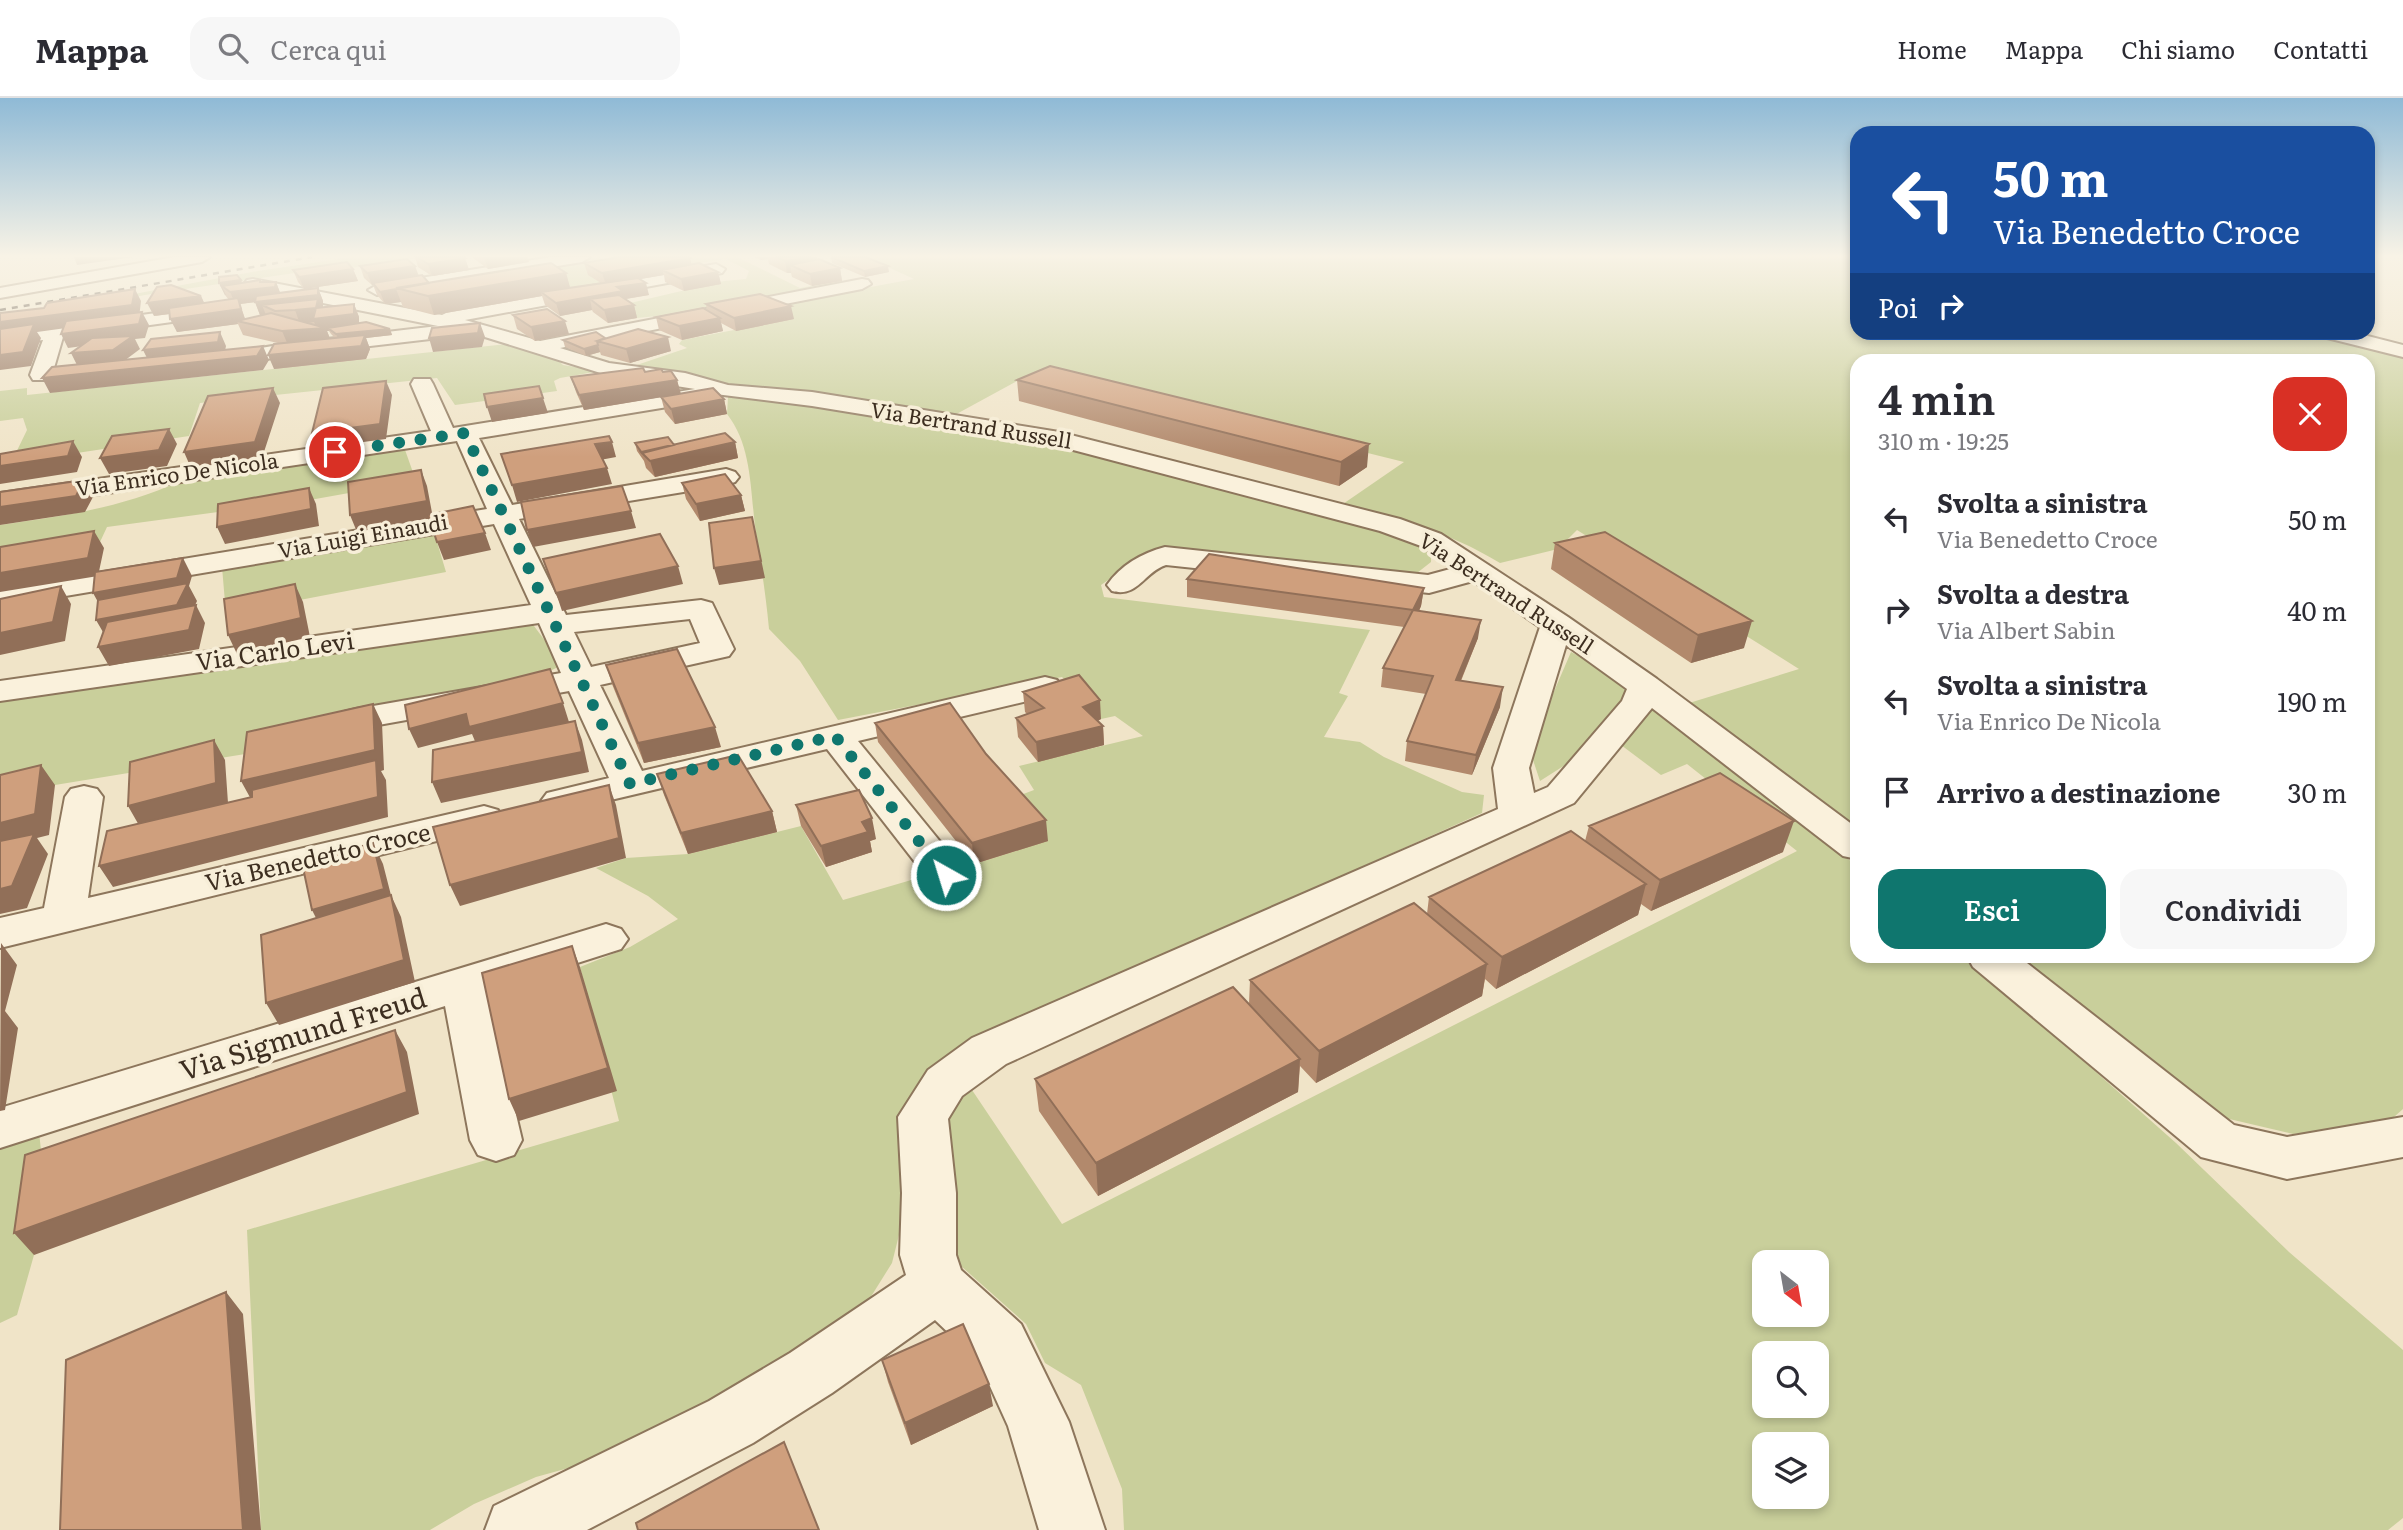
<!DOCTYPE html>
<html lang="it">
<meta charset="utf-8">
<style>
:root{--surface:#fff;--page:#f7f7f7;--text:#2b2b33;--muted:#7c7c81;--line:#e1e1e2;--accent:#0f766e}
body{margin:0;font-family:Literata,serif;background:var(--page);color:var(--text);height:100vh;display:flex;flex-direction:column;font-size:26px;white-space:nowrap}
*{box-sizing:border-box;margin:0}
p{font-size:23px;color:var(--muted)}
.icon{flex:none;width:38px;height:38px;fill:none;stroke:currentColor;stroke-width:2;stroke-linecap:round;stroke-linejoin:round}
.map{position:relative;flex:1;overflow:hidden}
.panel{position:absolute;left:1850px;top:256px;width:525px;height:609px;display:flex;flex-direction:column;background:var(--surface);border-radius:21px;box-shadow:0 4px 10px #0003}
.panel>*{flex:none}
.guide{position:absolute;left:1850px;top:28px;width:525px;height:214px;border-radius:21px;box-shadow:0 4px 10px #0003;background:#1a4fa0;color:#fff;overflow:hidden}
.needle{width:46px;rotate:149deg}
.tools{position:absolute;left:1752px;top:1152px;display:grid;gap:14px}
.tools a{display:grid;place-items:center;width:77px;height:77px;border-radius:14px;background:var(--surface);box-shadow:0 4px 10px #0003;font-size:35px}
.pin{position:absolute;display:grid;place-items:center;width:60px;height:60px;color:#fff;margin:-30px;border:4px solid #fff;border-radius:50%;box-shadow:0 2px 7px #0007}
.me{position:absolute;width:77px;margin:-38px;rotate:321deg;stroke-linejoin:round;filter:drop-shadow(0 0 5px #0008)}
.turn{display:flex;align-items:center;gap:24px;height:147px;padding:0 28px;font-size:32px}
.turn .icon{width:91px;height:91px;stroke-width:2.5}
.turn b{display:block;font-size:49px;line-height:60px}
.then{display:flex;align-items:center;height:66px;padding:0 28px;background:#0003;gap:14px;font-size:26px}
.round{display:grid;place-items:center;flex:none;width:74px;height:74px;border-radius:21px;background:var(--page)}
.head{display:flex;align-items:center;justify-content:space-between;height:119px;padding:0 28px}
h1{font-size:42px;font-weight:600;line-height:52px}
.action{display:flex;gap:14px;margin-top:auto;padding:14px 28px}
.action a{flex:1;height:80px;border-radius:21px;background:var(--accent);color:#fff;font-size:28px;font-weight:600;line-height:80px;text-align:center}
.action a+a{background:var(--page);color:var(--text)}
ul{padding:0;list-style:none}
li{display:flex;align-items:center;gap:21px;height:91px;padding:0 28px}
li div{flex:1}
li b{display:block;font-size:26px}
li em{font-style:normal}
header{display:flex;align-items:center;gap:42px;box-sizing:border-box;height:98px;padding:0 35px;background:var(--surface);border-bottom:2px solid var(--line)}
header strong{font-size:33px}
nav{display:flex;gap:38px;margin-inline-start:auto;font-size:24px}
.search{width:490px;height:63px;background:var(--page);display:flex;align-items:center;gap:18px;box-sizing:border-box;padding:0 24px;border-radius:21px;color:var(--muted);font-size:26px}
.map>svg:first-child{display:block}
</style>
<header>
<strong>Mappa</strong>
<div class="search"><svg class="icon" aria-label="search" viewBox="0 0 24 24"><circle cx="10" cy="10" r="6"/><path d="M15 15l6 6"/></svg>Cerca qui</div>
<nav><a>Home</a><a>Mappa</a><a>Chi siamo</a><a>Contatti</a></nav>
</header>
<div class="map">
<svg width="2403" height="1432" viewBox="0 0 2403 1432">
<rect width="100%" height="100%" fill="#f0e4c8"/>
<path fill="#c9cf9b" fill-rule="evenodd" d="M352 159H423L344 171 328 170 145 197 0 225V221L258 173Z
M600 159 608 173 589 177 606 187 571 193 437 186Z
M668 159H737L800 190 842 182 843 186 667 217 637 220 622 209 626 206 724 183 746 181 749 173 726 161 683 167Z
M866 159H1857V234H2314L2403 256V1011L2386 1026 2293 1036 2225 1020 2095 927 2012 858H2368V262H1857V729L1810 693 1686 606 1799 571 1577 432 1558 451 1500 465C1444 431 1402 423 1340 408L1404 364 1130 296 1030 276 951 319 625 271 687 250 679 246 682 242 792 221 762 209 914 181Z
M507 246 558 262 563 267 600 273 560 280 554 283 557 293 455 307 437 280 200 305 189 338 11 365 27 332 23 320 0 323V293L27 290V297Z
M750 297 1056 347 1324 416 1415 444C1424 449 1432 452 1431 464L1417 475 1401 478 1258 458 1248 460 1144 457 1101 487 1104 499 1370 532 1339 595 1348 598 1324 639 1360 644 1384 659 1462 694 1484 697 1482 715 985 938 947 961 920 984 905 1009 898 1034 906 1072 904 1117 892 1165 867 1205 833 1236 612 1358 536 1379 474 1406 430 1432H261L247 1132 619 1023 580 869 630 849 678 821 648 798 596 770 626 760 688 756 801 728 843 802 925 778 943 804 965 798 974 766 1047 743 1018 698 1034 692 1019 668 1143 638 1115 618 1101 621 1062 579 838 622 800 563 769 531C766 498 761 467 756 435 750 395 753 349 727 316L728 299Z
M404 349 416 383 220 418 218 414 107 429 100 444 0 460V427C62 418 122 410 180 383Z
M434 434 446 474 226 516 222 469Z
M531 524 546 544 558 569 536 580 360 610 257 654 55 687 0 701V601Z
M1571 554C1594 566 1621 574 1628 600L1573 662 1540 683 1533 662 1537 633Z
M1650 607 1857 768V858H1965L2176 1045 2289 1154 2403 1252V1420L2388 1432H1124L1122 1391 1081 1287 1045 1265 1026 1226 961 1168 950 1130 942 1021 952 1001 972 992 1062 1126 1797 753 1687 666 1661 677 1621 647 1645 619ZM1764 1164H1816V1216H1764ZM1764 1255H1816V1307H1764ZM1764 1346H1816V1398H1764Z
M39 1034 44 1080 34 1157 17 1217 0 1225V1047Z"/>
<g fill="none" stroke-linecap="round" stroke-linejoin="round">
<g stroke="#8d765c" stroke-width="4">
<path id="minor" d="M174 159H210L202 164 0 200V190Z
M551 159H590L582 164 377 197 368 192 377 187Z
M716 166 725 171 722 175 465 222 540 243 862 181 868 182 871 186 862 191 560 250 609 265 685 275 728 287 812 294 1059 334 1400 421 1441 436 1568 519 1657 581 1857 730V761L1843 758 1652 610 1574 705 1006 966 962 998 948 1021 956 1095V1157L961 1172 1021 1226 1069 1324 1105 1432H1039L1008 1328 979 1264 935 1222 832 1295 753 1345 587 1432H485L494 1408 709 1303 790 1255 906 1177 900 1157 902 1095 898 1019 928 972 972 940 1498 711 1493 670 1540 529 1473 483 1429 495 1166 467C1144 474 1138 500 1112 493L1107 487C1121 467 1142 455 1165 449L1428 477 1454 470 1421 448 1380 433 1058 348 812 308 715 296 712 301 704 303 479 340 512 407 726 371 735 374 739 379 735 384 726 387 519 421 566 517 701 502 712 505 734 551 729 558 600 587 642 673 1045 579 1057 582 1062 589 1057 596 858 643 960 768 966 777 960 786 946 790 932 786 827 651 560 714 547 711 541 703 547 695 609 680 569 593 356 631 344 628 339 621 344 614 356 611 561 575 539 525 0 603V583L531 507 494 426 0 509V491L487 411 457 343 0 411V395L431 333 411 286 414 281H430L433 286 453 330 695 291 607 277 472 235 446 230 449 234 446 238 439 240 284 258 214 270 207 268 204 264 207 260 214 258 284 246 438 228 253 191 247 190 244 186 247 182 253 181 442 217 450 213ZM690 521 700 545 591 569 574 534ZM1566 547 1627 591 1622 603 1548 689 1534 695 1529 670Z
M223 206 230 208 232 212 230 216 63 239 54 270 103 271 106 276 103 281 95 282H33L30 277 43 242 0 248V236Z
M2317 234H2352L2403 247V259L2319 238Z
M84 688 97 691 103 699 88 800 484 708 498 712 503 720 498 728 0 850V820L44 810 65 699 71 691Z
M606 826 621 831 628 841 621 851 487 894 522 1042 514 1057 496 1063 478 1057 470 1042 445 908 0 1050V1010Z
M1967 858H2018L2234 1027 2287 1039 2403 1019V1059L2287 1081 2201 1059 1973 869Z"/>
</g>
<use href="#minor" fill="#faf1dc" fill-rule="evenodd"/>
<path stroke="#3d2e20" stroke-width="2.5" stroke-dasharray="6 6" stroke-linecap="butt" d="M0 212 312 159"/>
</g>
<path fill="#b2896c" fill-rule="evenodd" d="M415 159H463L465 160 469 172 432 178 418 169Z
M472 159H527L529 164 488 171Z
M754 159H817V161L840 170 842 183 812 188 792 179 791 175H787L769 166 768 161 761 162Z
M831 159 889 174 865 179 832 165Z
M690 160 691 167 718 174 721 186 684 193 665 184 664 177 640 181 649 197 626 201 634 207 637 220 608 225 593 214 592 212 560 218 545 207 542 198 434 217 403 209 401 204 385 206 377 197 373 187H372L364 180 360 168H415L419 178 429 185 566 175 570 190 601 185 588 177 584 165Z
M353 171 358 183 304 191 298 184 293 172Z
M241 182 242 185 260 182 261 184H276L280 195 318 190 323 203V209L354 206 359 219V225L390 231 392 237 366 240 370 251 366 261 274 271 282 246 243 237 238 226 177 234 170 216 154 218 201 198 204 205 229 202 225 197 219 185ZM255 204 260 217H265L245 221 240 206ZM327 233H329L331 236 335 240 330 241Z
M706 206 794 221 736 233 721 225 723 233 682 242 659 232 656 219 707 213Z
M513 217 569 236 535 243 517 231Z
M605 240 671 253 630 265 601 257 600 254 586 258 565 249 563 242Z
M645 274 677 282 680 295 724 301 727 316 675 326 665 314 661 299 584 312 576 294 571 279Z
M1017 282 1367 369 1339 388 1019 303Z
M735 344 738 360 655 379 646 370 644 363 637 353 635 345 674 347Z
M682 385 741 397 745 413 700 423 686 401Z
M1555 445 1744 550 1691 565 1551 471Z
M1187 481 1424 490 1421 508 1419 513 1478 540 1461 583 1500 609 1472 677 1405 663 1407 643 1426 596 1381 589 1383 570 1404 529 1187 499Z
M606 567 721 649 644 665 612 586Z
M1023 594 1101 621 1098 623 1103 628 1104 647 1038 664 1018 639 1016 620 1027 616 1025 614Z
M875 625 1048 743 974 766 878 644Z
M657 676 772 713 777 734 688 756 664 697Z
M796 707 876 741 870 743 872 754 826 769 801 728Z
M1589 728 1783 754 1651 813 1641 806 1638 817 1496 891 1485 881 1482 898 1316 985 1300 968 1298 994 1098 1098 1039 1013 1035 981 1249 906 1250 882 1427 816 1429 799 1585 743Z
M882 1262 993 1308 911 1347 888 1284Z"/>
<path fill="#916f58" d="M74 159H134L77 167Z
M484 159H527L529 164 488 171Z
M760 159H767L768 161 761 162Z
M811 159H817L818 170 790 167 791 175H787L785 163Z
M465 160 469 172 432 178 428 166Z
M690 160 693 172H662L664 177 606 187 602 175Z
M415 168 419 180 373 185V187H372L367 175Z
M888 168 889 174 865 179 864 173Z
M840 170 842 183 812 188 810 176Z
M353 171 358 183 304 191 299 179Z
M718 174 721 186 684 193 681 181Z
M566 175 571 193 541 194 542 198 434 217 428 198Z
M241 182 245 192 260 182 263 190 276 184 281 197 280 201 240 206 246 224 237 223 238 226 177 234 170 221 236 207 230 194 222 188 226 197H225L219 185Z
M646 185 649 197 625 201H590L592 212 560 218 556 205 617 189Z
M318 190 323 203V210L354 206 359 219V230H328L329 233H327L331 243 288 247 282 233 317 230 314 224 300 226 295 212 262 207 266 217H260L255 204Z
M135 191 141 203 139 220 37 234 41 240 31 268 0 272V224Z
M396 191 401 204 385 206 380 194Z
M201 198 207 211 154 218 147 205Z
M634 207 637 220 608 225 604 212Z
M791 208 794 221 736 233 734 220Z
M142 214 149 227 145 240 135 241 140 251 120 266 78 269 71 255 127 242 68 250 61 236Z
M720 220 723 233 682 242 679 228Z
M565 223 569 236 535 243 531 229Z
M480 225 485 239 482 249 433 254 429 240Z
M390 231 392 237 366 240 370 251 366 261 274 271 268 257 339 243 336 236Z
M220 234 226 248 224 258 150 266 143 252Z
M668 239 671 253 630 265 626 251Z
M598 247 600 254 586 258 584 251Z
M263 248 269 262 263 272 50 295 42 280Z
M677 282 681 296 584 312 579 297Z
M386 283 392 297 386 341 318 350 312 335Z
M273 290 280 305 262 360 191 370 184 354Z
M543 300 548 315 492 324 487 309Z
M724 301 727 316 675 326 671 311Z
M169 331 177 346 167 368 109 376 100 360Z
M73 343 82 359 77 374 0 386V368Z
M612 344 616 359 600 362 595 346Z
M735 344 738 360 655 379 650 363Z
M1369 346 1367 369 1339 388 1341 364Z
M607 370 612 386 517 404 512 387Z
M421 372 427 388 433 420 357 434 350 417Z
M84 382 93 399 85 414 0 427V409Z
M309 390 316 406 319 428 225 446 217 429Z
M741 397 745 413 700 423 696 406Z
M631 413 636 430 533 449 527 432Z
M752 419 765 480 719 487 714 470Z
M94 433 104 450 98 478 0 494V475Z
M485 435 491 452 444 462 437 444Z
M183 460 192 478 189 488 197 503 187 525 107 541 96 522 103 513 93 495Z
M678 468 683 486 562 513 556 495Z
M295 486 303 504 310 539 237 556 228 537Z
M61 488 71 506 65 543 0 557V535Z
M1424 490 1421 508 1411 530 1413 512Z
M196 507 205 525 199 551 109 568 98 549Z
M1481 522 1478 540 1453 601 1456 582Z
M1752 523 1744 550 1691 565 1698 537Z
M1503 589 1500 609 1472 677 1476 657Z
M1100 602 1101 621 1085 629 1083 609Z
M563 605 569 624 477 648 472 636 418 650 409 631 466 616Z
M373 606 382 625 384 672 381 673 386 682 388 719 113 789 99 768 252 703 241 683Z
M575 623 582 642 589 674 441 705 432 684Z
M1103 628 1104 647 1038 664 1036 644Z
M715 629 721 649 644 665 638 645Z
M214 642 225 662 228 705 140 729 128 708Z
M41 667 55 687 49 737 37 740 48 756 27 810 0 816V725Z
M609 687 616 707 626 760 460 808 450 787Z
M772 713 777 734 688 756 681 735Z
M872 720 876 741 870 743 872 754 826 769 821 748 862 724Z
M1046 722 1048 743 974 766 972 745Z
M1794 723 1783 754 1651 813 1660 782Z
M373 745 383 766 393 805 391 797 401 819 415 884 279 927 266 905 323 834 312 812Z
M1646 786 1638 817 1496 891 1502 859Z
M1 845 17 867 5 913 18 930 5 1012 0 1013Z
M572 848 580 869 617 993 519 1023 509 1001Z
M1487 866 1482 898 1316 985 1319 953Z
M395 932 407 954 419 1016 34 1157 14 1135Z
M1300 961 1298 994 1098 1098 1096 1065Z
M226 1194 243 1216 261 1432H243Z
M989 1286 993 1308 911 1347 905 1325Z"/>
<path fill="#cf9f7d" stroke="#916f58" stroke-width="2" d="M417 159H463L465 160 428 166Z
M619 159H688L690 160 602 175 584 165Z
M776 159H811L785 163Z
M831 159H865L888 168 864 173Z
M407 161 415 168 367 175 360 168Z
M819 161 840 170 810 176 790 167Z
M347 164 353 171 299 179 293 172Z
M551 165 566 175 428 198 396 190Z
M699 165 718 174 681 181 662 172Z
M237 177 241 182 219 185V179Z
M422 177 429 185 380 194 373 185Z
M638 180 646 185 617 189 623 193 556 205 541 194Z
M260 182V184H276L275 189 230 194 222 188Z
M171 187 201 198 147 205 157 189Z
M318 190V197L255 204 256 198Z
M135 191 132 207 0 224V215L44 210 47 205Z
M760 196 791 208 734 220 706 206Z
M619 197 634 207 604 212 590 201Z
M238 200 241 211 170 221 169 210Z
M318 201 316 210 295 212 275 213 262 207Z
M354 206V216L313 221 316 210Z
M703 210 720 220 679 228 656 219Z
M547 211 565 223 531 229 513 217Z
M142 214 139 226 61 236 66 223Z
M271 215 326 230 282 233 237 223Z
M366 224 390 231 336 236 328 230Z
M480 225 478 235 429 240 432 230Z
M34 226 23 254 0 257V231Z
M638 231 668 239 626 251 597 243Z
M220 234 218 244 143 252 151 241Z
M596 234 605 240 597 243 598 247 584 251 563 242Z
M365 237 361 248 268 257 274 246Z
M133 238 113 252 71 255 92 240Z
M263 248 257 258 42 280 52 269Z
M1050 268 1369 346 1341 364 1017 282Z
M643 270 645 274 661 271 663 274 671 273 677 282 579 297 571 279Z
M386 283 380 326 312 335 323 290Z
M539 288 543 300 487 309 484 296Z
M273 290 255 344 184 354 208 298Z
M713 290 724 301 671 311 661 299Z
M169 331 159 352 100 360 112 338Z
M725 335 735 344 650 363 641 354Z
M609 338 612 344 595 346 607 370 512 387 501 356Z
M668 339 674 347 642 355 635 345Z
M73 343 68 358 0 368V356Z
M421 372 427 403 350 417 348 384Z
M725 376 741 397 696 406 682 385Z
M84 382 76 398 0 409V394Z
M622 388 631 413 527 432 521 404Z
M309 390 311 411 217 429 218 406Z
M473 408 485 435 437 444 428 417Z
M752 419 761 463 714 470 709 425Z
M94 433 88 460 0 475V449Z
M1605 434 1752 523 1698 537 1555 445Z
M660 436 678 468 556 495 543 461Z
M1209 456 1424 490 1413 512 1187 481Z
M183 460 177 480 93 495 95 474Z
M188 485 177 507 96 522 98 502Z
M295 486 301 520 228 537 224 501Z
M61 488 53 524 0 535V501Z
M196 507 189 532 98 549 107 524Z
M1413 512 1481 522 1456 582 1503 589 1476 657 1407 643 1433 578 1383 570Z
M677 551 715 629 638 645 606 567Z
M550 571 563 605 469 629 466 616 409 631 405 607Z
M1079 577 1100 602 1083 609 1103 628 1036 644 1016 620 1044 610 1023 594Z
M950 605 986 656 1046 722 972 745 875 625Z
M373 606 375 652 241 683 247 634Z
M575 623 582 654 432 684 433 652Z
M214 642 216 685 128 708 130 664Z
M738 657 772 713 681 735 657 676Z
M376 662 378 699 99 768 107 733 252 699V692Z
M41 667 35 716 0 725V677Z
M1720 675 1794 723 1660 782 1589 728Z
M609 687 619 740 450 787 433 729Z
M859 692 872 720 862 724 868 734 821 748 796 707Z
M1571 733 1646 786 1502 859 1429 799Z
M34 736 12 788 0 791V743Z
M373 745 384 791 312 812 302 765Z
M391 797 404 862 266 905 261 837Z
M1414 805 1487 866 1319 953 1250 882Z
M572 848 608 970 509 1001 482 875Z
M1233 889 1300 961 1096 1065 1035 981Z
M395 932 407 994 14 1135 25 1057Z
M226 1194 243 1432H60L66 1262Z
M963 1226 989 1286 905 1325 882 1262Z
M784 1344 819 1432H638L636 1425Z"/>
<linearGradient id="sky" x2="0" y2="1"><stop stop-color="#8fbad6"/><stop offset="0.44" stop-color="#f8f3e6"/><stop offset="1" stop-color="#f8f3e6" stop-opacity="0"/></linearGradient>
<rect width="2403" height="359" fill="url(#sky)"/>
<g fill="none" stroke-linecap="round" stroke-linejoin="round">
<path stroke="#0f766e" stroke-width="12" stroke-dasharray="0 21.6" d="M335 354 465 335 630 686 835 638 946 777"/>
</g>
<g text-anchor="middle" stroke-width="7" stroke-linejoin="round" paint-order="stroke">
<g font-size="21" fill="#3d2e20" stroke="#f7eed8">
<text transform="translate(971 328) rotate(9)" y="7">Via Bertrand Russell</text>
<text transform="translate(177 377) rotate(-8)" y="7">Via Enrico De Nicola</text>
<text transform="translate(363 439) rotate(-10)" y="7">Via Luigi Einaudi</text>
<text transform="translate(1506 496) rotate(33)" y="7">Via Bertrand Russell</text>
</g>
<g font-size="24" fill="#3d2e20" stroke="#f7eed8">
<text transform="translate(275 554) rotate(-8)" y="8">Via Carlo Levi</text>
<text transform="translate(318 760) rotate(-13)" y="8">Via Benedetto Croce</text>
</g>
<g font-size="28" fill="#3d2e20" stroke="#f7eed8">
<text transform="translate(303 936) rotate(-17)" y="10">Via Sigmund Freud</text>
</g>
</g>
</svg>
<div class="tools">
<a><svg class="needle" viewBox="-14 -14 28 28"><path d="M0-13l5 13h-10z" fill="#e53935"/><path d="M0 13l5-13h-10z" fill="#7c7c81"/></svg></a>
<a><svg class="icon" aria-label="search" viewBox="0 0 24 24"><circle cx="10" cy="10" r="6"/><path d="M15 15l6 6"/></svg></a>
<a><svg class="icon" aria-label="layers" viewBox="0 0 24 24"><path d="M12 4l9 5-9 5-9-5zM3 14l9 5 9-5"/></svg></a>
</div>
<div class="pin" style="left:335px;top:354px;background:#d93025"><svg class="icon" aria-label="arrive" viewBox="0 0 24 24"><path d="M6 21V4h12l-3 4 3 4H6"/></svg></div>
<svg class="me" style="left:946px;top:777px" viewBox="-20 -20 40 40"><circle r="17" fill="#0f766e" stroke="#fff" stroke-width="3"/><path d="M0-11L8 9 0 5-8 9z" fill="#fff"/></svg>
<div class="guide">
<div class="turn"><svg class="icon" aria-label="left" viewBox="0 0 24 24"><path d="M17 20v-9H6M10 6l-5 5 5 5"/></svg><div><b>50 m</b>Via Benedetto Croce</div></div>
<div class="then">Poi<svg class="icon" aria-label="right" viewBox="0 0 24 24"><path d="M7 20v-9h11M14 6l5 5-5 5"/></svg></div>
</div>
<section class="panel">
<div class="head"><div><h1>4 min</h1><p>310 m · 19:25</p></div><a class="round" style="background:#d93025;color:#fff"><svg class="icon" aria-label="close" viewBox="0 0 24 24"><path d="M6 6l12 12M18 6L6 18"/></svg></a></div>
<ul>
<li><svg class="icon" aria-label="left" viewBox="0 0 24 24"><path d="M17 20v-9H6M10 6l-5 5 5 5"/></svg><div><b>Svolta a sinistra</b><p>Via Benedetto Croce</p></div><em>50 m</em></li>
<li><svg class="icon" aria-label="right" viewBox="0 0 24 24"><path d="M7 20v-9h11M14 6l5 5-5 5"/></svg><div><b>Svolta a destra</b><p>Via Albert Sabin</p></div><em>40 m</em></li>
<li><svg class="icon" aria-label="left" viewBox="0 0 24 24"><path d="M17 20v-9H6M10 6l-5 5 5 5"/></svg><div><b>Svolta a sinistra</b><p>Via Enrico De Nicola</p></div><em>190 m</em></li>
<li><svg class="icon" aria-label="arrive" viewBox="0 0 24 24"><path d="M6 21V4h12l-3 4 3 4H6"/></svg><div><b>Arrivo a destinazione</b></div><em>30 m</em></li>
</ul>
<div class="action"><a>Esci</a><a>Condividi</a></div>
</section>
</div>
